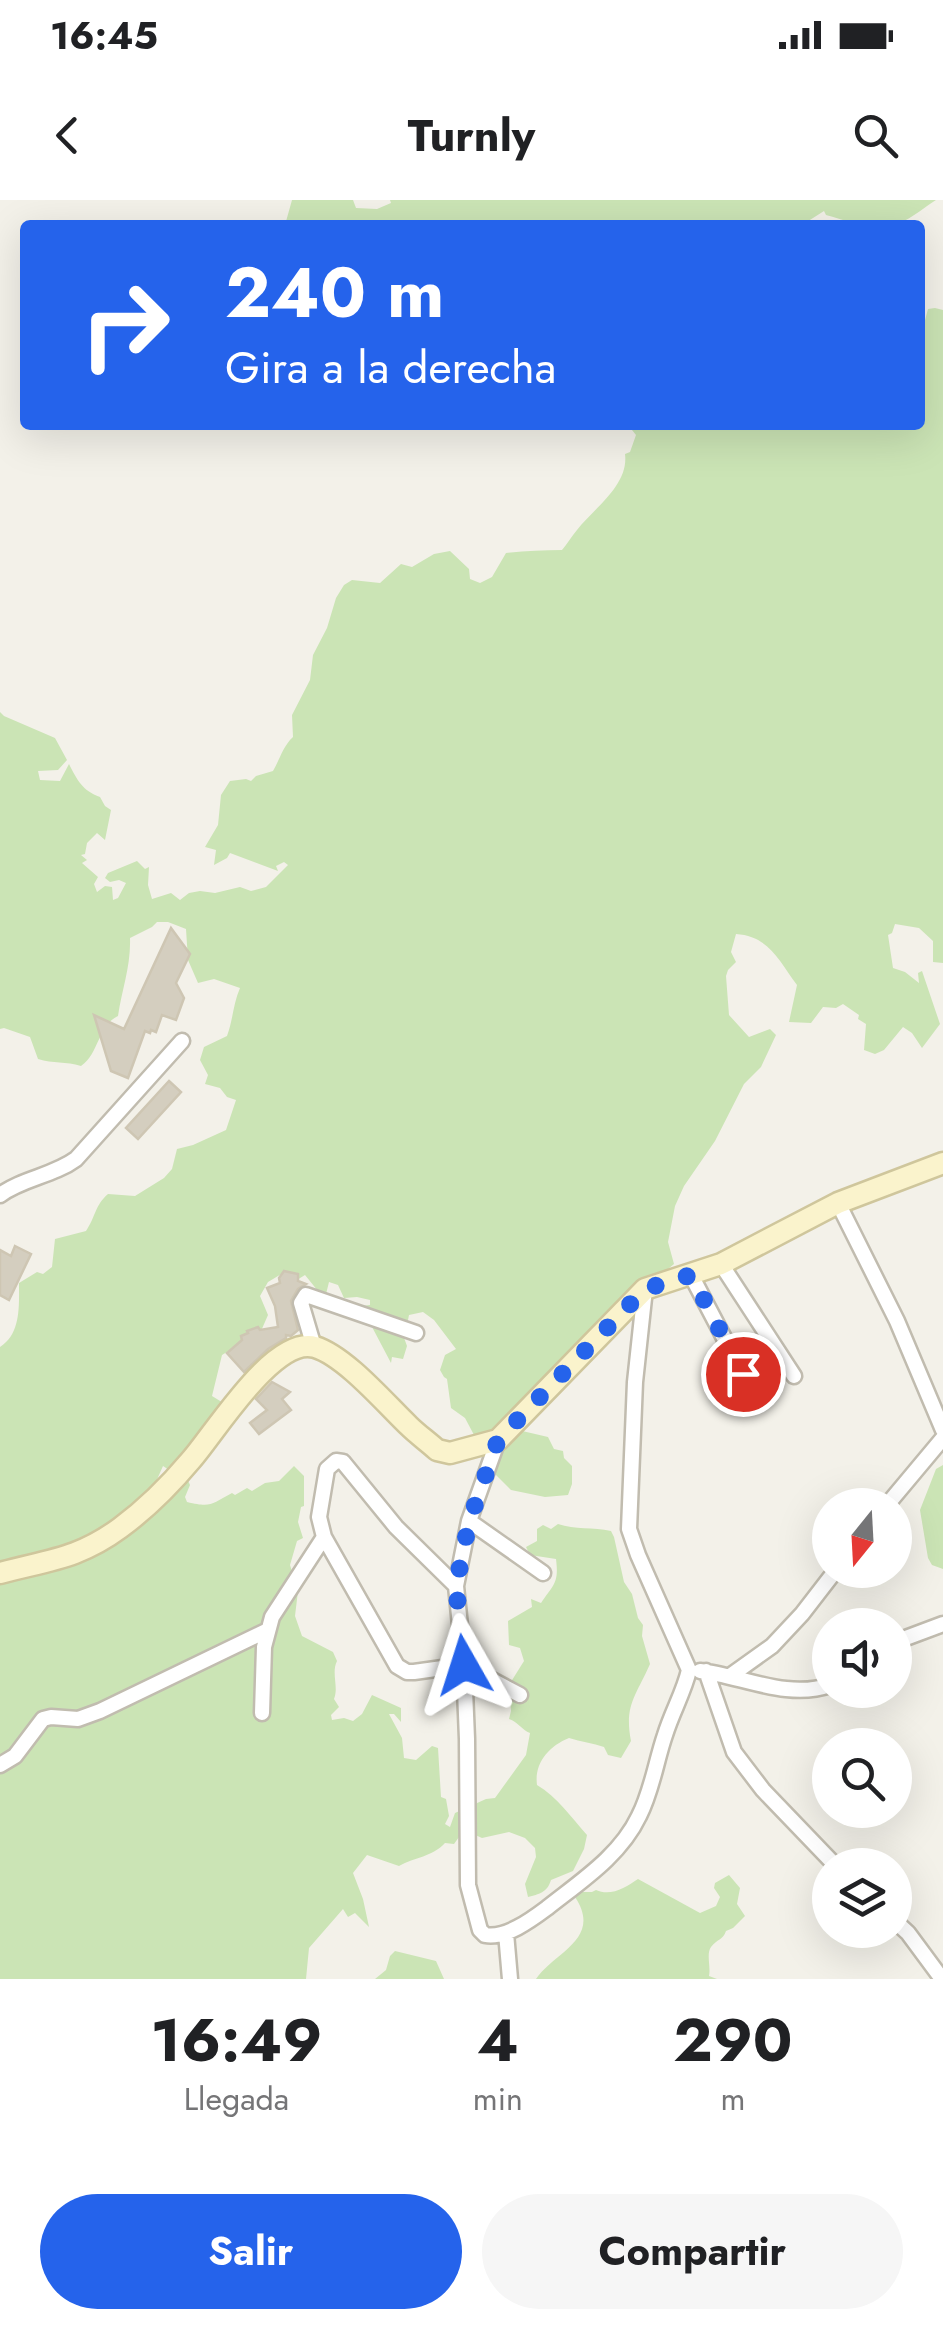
<!DOCTYPE html>
<html lang="es">
<style>
:root{--surface:#fff;--page:#f6f6f6;--text:#202124;--muted:#757577;--accent:#2563eb}
body{margin:0;font-family:Jost,sans-serif;background:var(--page);color:var(--text);height:100vh;display:flex;flex-direction:column;font-size:38px;white-space:nowrap}
*{box-sizing:border-box;margin:0}
p{font-size:32px;color:var(--muted)}
.icon{flex:none;width:55px;height:55px;fill:none;stroke:currentColor;stroke-width:2;stroke-linecap:round;stroke-linejoin:round}
.map{position:relative;height:1779px;overflow:hidden}
.side{display:flex;flex-direction:column;background:var(--surface);flex:1}
.side>*{flex:none}
.hud{position:absolute;left:20px;top:20px;width:905px;height:210px;border-radius:10px;box-shadow:0 10px 40px #0002;background:#2563eb;color:#fff;overflow:hidden}
.needle{width:65px;rotate:198deg}
.buttons{position:absolute;left:812px;top:1288px;display:grid;gap:20px}
.buttons a{display:grid;place-items:center;width:100px;height:100px;border-radius:50%;background:var(--surface);box-shadow:0 10px 40px #0002;font-size:50px}
.pin{position:absolute;display:grid;place-items:center;width:85px;height:85px;color:#fff;margin:-42px;border:5px solid #fff;border-radius:50%;box-shadow:0 2px 10px #0007}
.me{position:absolute;width:110px;margin:-55px;rotate:354deg;stroke-linejoin:round;filter:drop-shadow(0 0 8px #0008)}
.turn{display:flex;align-items:center;gap:35px;height:210px;padding:0 40px;font-size:45px}
.turn .icon{width:130px;height:130px;stroke-width:2.5}
.turn b{display:block;font-size:70px;line-height:85px}
.eta{display:flex;justify-content:space-evenly;align-items:center;height:170px;text-align:center}
.eta b{font-size:60px;font-weight:700;line-height:70px}
.action{display:flex;gap:20px;margin-top:auto;padding:20px 40px}
.action a{flex:1;height:115px;border-radius:60px;background:var(--accent);color:#fff;font-size:40px;font-weight:700;line-height:115px;text-align:center}
.action a+a{background:var(--page);color:var(--text)}
.status{display:flex;justify-content:space-between;align-items:center;height:70px;padding:0 50px;background:var(--surface);direction:ltr}
.status svg{height:28px;fill:currentColor}
header{display:flex;justify-content:space-between;align-items:center;height:130px;padding:0 40px;background:var(--surface);font-size:45px;font-weight:700}
.map>svg:first-child{display:block}
</style>
<div class="status"><b>16:45</b><svg viewBox="0 0 49 12"><path d="M0 12V9h3v3zM5 12V6h3v6zM10 12V3h3v9zM15 12V0h3v12zM26 1h20v11H26zM47 4h2v5h-2z"/></svg></div>
<header><svg class="icon" aria-label="back" viewBox="0 0 24 24"><path d="M15 5l-7 7 7 7"/></svg>Turnly<svg class="icon" aria-label="search" viewBox="0 0 24 24"><circle cx="10" cy="10" r="6"/><path d="M15 15l6 6"/></svg></header>
<div class="map">
<svg width="943" height="1779" viewBox="0 0 943 1779">
<rect width="100%" height="100%" fill="#f3f1e9"/>
<path fill="#cbe4b5" d="M292 0H353L356 8 377 9 391 3 390 0H936C925 7 912 18 900 23 876 33 849 21 826 15L824 11 802 25H285Z
M935 108 943 110V763L933 762V741L919 728 895 724 892 733 888 735 893 768 905 772 919 783 918 773 922 771 940 824 922 848 912 833 903 827 884 850 875 854 864 850 866 824 858 819 859 815 843 804 836 808 823 807 811 823 789 822 797 785C779 761 769 736 736 734L731 752 736 762 728 770 726 776 729 815 749 837 770 829 776 835 761 867 744 884 715 941 684 986 675 1006 668 1042 674 1064 639 1093 547 1181 541 1180 533 1192 518 1230 548 1237 554 1249 563 1251 564 1258 572 1266V1284L568 1295 545 1297 511 1290 484 1263 482 1250 465 1218 451 1208 447 1179 444 1177 440 1170 445 1155 456 1149 434 1120 423 1112 409 1115 408 1120 404 1123 403 1135 407 1146 403 1159 392 1157 391 1163 361 1106 370 1105V1100L357 1097 344 1098 338 1085 329 1082 326 1094 322 1096 305 1075 292 1083 283 1073 268 1082 260 1096 268 1115 261 1131 222 1155 212 1196 225 1204 228 1216 169 1270 163 1266 151 1293 143 1322 160 1293 186 1276 190 1285 185 1297 187 1302C212 1308 211 1304 232 1293L235 1295 247 1288 252 1291 265 1283 279 1281 294 1266 304 1276V1306L301 1307 298 1322 303 1338 297 1341 290 1365 298 1391 295 1416 302 1436 333 1452 337 1461C331 1473 339 1487 334 1499L339 1507 331 1515 332 1520 344 1518 353 1521 362 1514 372 1495 401 1508V1522L394 1514H389L402 1538 404 1558 416 1560 432 1546 438 1548 441 1597 446 1599 449 1616 445 1624 450 1627 455 1613 486 1599 495 1598 526 1555 530 1533C522 1530 518 1522 509 1519L511 1511 509 1485 524 1461 520 1448 509 1445 508 1421 532 1407 531 1399 541 1403C554 1384 559 1383 556 1359L530 1355 526 1347 537 1341V1329L543 1325 551 1329 558 1324C575 1330 593 1327 611 1331L614 1337 624 1382 632 1394 638 1418 643 1425 642 1436 650 1464C636 1496 624 1505 631 1541L621 1558 608 1555 604 1547C593 1543 581 1542 569 1538 549 1546 534 1563 537 1585 557 1597 571 1617 587 1635L584 1649 573 1671 551 1680C547 1693 539 1694 528 1697L525 1684 536 1657 535 1648 525 1638 509 1632 482 1638 464 1630 454 1644 445 1643C432 1657 415 1657 399 1666L367 1655 353 1673 363 1699 369 1727 355 1713 348 1717 343 1709 309 1748 306 1779H0V1147C21 1134 19 1106 19 1083L37 1072 43 1074 52 1067 55 1039 86 1031C96 1016 95 1005 108 994L135 996 164 978 172 969 177 949 193 945 226 930 236 900 227 897 220 888 205 884 208 875 200 860 204 847 227 836C233 820 233 804 240 788L214 779 198 783 188 760 186 729 168 722H157L152 727 130 738C131 766 122 789 118 816 98 825 99 854 81 866 66 861 53 864 38 859L30 837 4 828 0 829V512L4 516 55 538 67 560 58 570 38 571 40 580 60 581 69 564C77 580 83 591 100 597L105 606 111 610 105 640 97 633 87 643 85 654 81 655 87 660 82 663 98 677 94 684 97 692 105 686 112 687 113 700 118 698 126 683 119 680 110 682 105 678 108 673 137 661 145 669 149 667 148 685 152 699 171 693 180 700 189 693 200 691 215 693 240 687 251 691 266 687 288 665 284 662 276 666 278 671 230 653 227 658 214 665 216 650 205 647 218 625 221 595 230 581 246 579 251 581 256 576 273 571C280 559 283 546 293 537L292 515 310 480 313 455 327 428 336 398 344 385 352 380 380 383 401 364 412 367 434 354 450 351 469 369 470 379 480 383 492 377 506 353C526 351 543 350 562 350 567 344 572 336 577 330 594 308 629 285 625 254L630 252 636 235 628 225H920V126L924 124 928 109Z
M943 1265V1369L932 1365 928 1358 920 1310 936 1269Z
M729 1675 740 1688 737 1704 745 1716 733 1728 726 1731C723 1740 717 1739 711 1747 706 1754 711 1767 709 1776L717 1779H536C554 1752 603 1739 575 1697L581 1692H592L596 1690C611 1697 626 1687 638 1679L700 1713 716 1706 720 1697 714 1688 715 1683Z
M395 1751 436 1761 444 1779H375L386 1770 390 1756Z"/>
<path fill="#d4cebf" stroke="#cec6b3" stroke-width="2.5" d="M171 728 190 754 176 783 184 798 176 820 162 815 156 832 151 830 150 833 145 831 128 878 111 871 94 815 124 829Z
M169 881 181 892 138 939 126 928Z
M15 1046 31 1054 9 1100 0 1095V1050L11 1056Z
M284 1071 298 1074V1081L306 1084 298 1089 291 1101 298 1130 291 1136 286 1135V1138L268 1149 244 1172 227 1153 242 1140 241 1136 248 1133 247 1131 258 1127 260 1130 278 1127 275 1106 267 1088 280 1083 279 1078Z
M272 1182 290 1192 282 1199 291 1210 259 1234 250 1223 267 1210 256 1199Z"/>
<g fill="none" stroke-linecap="round" stroke-linejoin="round">
<g stroke="#c1bcaf" stroke-width="19">
<path id="street" d="M0 995C23 978 53 976 76 959L182 841
M838 1003 897 1121 943 1230
M721 1064 794 1176
M691 1075 743 1174
M645 1089 635 1182 629 1329 638 1355 689 1470
M314 1147 301 1103 306 1095 416 1133
M498 1240 469 1321 456 1386 464 1465 467 1539 468 1685 480 1730 485 1735C505 1739 531 1720 547 1708 581 1681 620 1656 639 1616 652 1591 656 1561 665 1535 672 1512 684 1492 689 1470
M887 1305 943 1238
M469 1321 543 1373
M456 1386 396 1327 343 1262 336 1261 327 1269 319 1317 324 1337 397 1466 407 1472H414L464 1465
M895 1442 943 1424
M464 1465 520 1495
M700 1471C742 1476 788 1500 830 1485
M706 1471 734 1552 763 1590 835 1665
M730 1476 772 1446 802 1414 836 1370
M262 1513 264 1447 272 1417 324 1337
M0 1565 15 1556 43 1519 51 1517 78 1519 100 1511 268 1430
M895 1721 908 1733 942 1779
M506 1733 510 1779"/>
</g>
<g stroke="#cfc69c" stroke-width="25">
<path id="secondary" d="M0 1373C48 1360 78 1359 120 1328 146 1309 170 1285 191 1260 215 1233 274 1135 315 1147 345 1156 385 1203 408 1225 417 1234 427 1241 437 1250L450 1253 498 1240 645 1089 721 1064 838 1003 943 963"/>
</g>
<use href="#street" stroke="#fff" stroke-width="14"/>
<use href="#secondary" stroke="#faf3cc" stroke-width="20"/>
</g>
<g fill="none" stroke-linecap="round" stroke-linejoin="round">
<path stroke="#2563eb" stroke-width="18" stroke-dasharray="0 32.4" d="M464 1465 456 1386 469 1322 498 1240 645 1089 691 1075 743 1174"/>
</g>
</svg>
<div class="buttons">
<a><svg class="needle" viewBox="-14 -14 28 28"><path d="M0-13l5 13h-10z" fill="#e53935"/><path d="M0 13l5-13h-10z" fill="#757577"/></svg></a>
<a><svg class="icon" aria-label="sound" viewBox="0 0 24 24"><path d="M4 9h4l5-4v14l-5-4H4zM17 9q2 3 0 6"/></svg></a>
<a><svg class="icon" aria-label="search" viewBox="0 0 24 24"><circle cx="10" cy="10" r="6"/><path d="M15 15l6 6"/></svg></a>
<a><svg class="icon" aria-label="layers" viewBox="0 0 24 24"><path d="M12 4l9 5-9 5-9-5zM3 14l9 5 9-5"/></svg></a>
</div>
<div class="pin" style="left:743px;top:1174px;background:#d93025"><svg class="icon" aria-label="arrive" viewBox="0 0 24 24"><path d="M6 21V4h12l-3 4 3 4H6"/></svg></div>
<svg class="me" style="left:464px;top:1465px" viewBox="-20 -20 40 40"><path d="M0-17L14 15 0 8-14 15z" fill="#2563eb" stroke="#fff" stroke-width="4"/></svg>
<div class="hud">
<div class="turn"><svg class="icon" aria-label="right" viewBox="0 0 24 24"><path d="M7 20v-9h11M14 6l5 5-5 5"/></svg><div><b>240 m</b>Gira a la derecha</div></div>
</div>
</div>
<section class="side">
<div class="eta">
<div><b>16:49</b><p>Llegada</p></div>
<div><b>4</b><p>min</p></div>
<div><b>290</b><p>m</p></div>
</div>
<div class="action"><a>Salir</a><a>Compartir</a></div>
</section>
